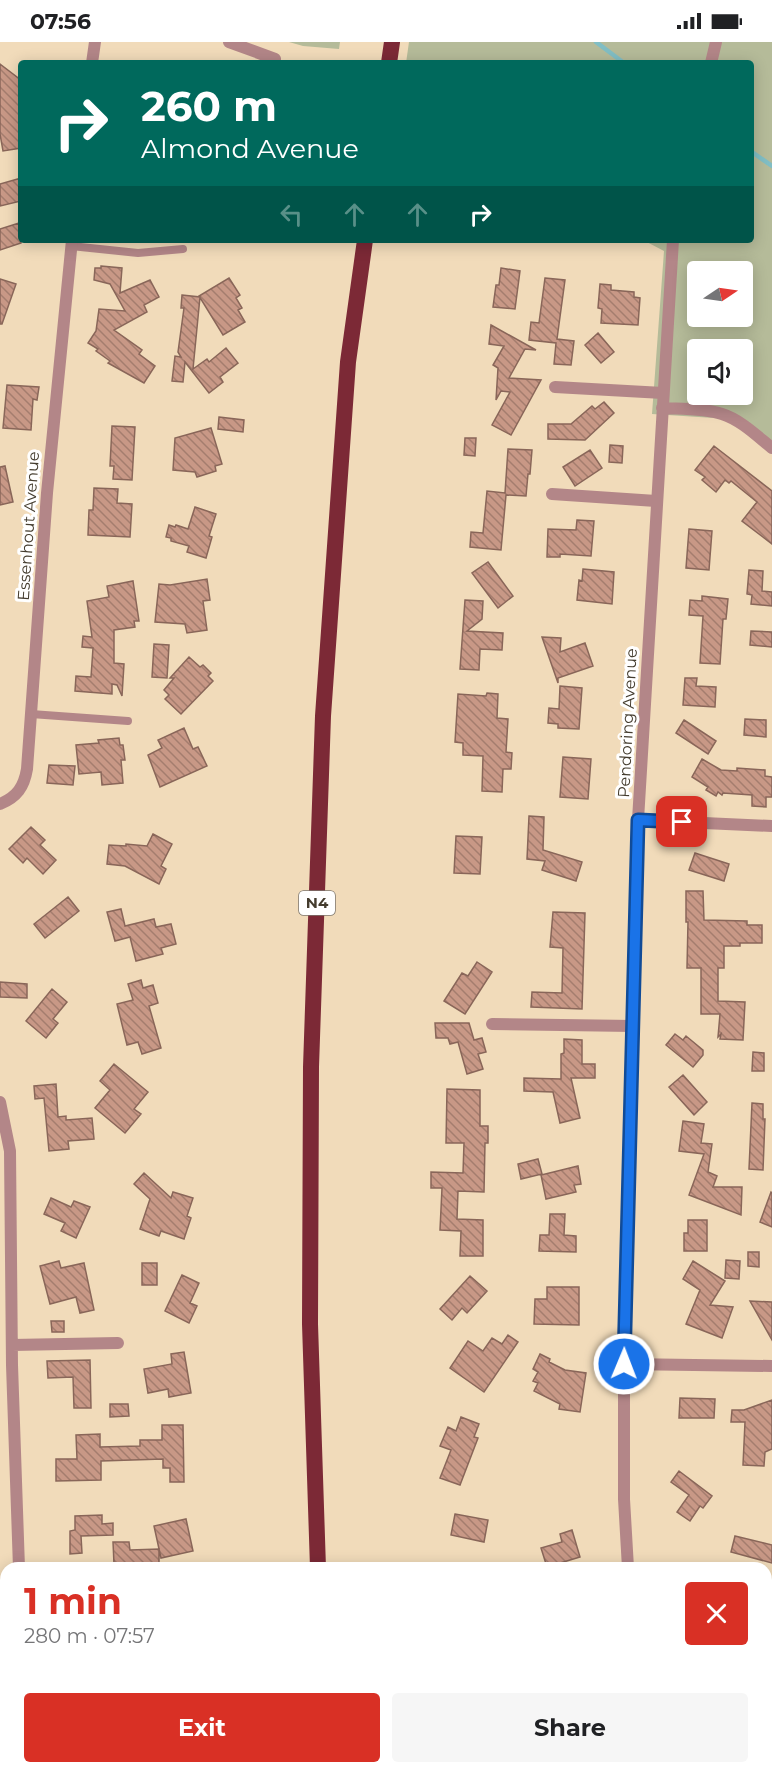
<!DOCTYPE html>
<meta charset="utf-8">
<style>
:root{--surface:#fff;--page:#f6f6f6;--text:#202124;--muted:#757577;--accent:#d93025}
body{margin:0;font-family:Montserrat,sans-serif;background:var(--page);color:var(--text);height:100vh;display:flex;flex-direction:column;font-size:22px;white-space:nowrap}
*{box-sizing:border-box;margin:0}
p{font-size:20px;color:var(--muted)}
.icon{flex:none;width:33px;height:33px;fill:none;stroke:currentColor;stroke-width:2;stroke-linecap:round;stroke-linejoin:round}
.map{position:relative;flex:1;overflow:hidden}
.side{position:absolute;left:0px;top:1520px;width:772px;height:212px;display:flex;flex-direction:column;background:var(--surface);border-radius:18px 18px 0 0;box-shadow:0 3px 15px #0003}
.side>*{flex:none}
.guide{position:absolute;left:18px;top:18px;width:736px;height:183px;border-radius:6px;box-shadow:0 3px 15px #0003;background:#00695c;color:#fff;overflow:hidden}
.needle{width:39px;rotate:77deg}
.fabs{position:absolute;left:687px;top:219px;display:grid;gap:12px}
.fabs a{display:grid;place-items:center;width:66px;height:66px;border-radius:6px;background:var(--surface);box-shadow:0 3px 15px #0003;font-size:30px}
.pin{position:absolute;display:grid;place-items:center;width:51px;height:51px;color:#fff;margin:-26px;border-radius:12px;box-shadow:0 3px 9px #0006}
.me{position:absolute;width:66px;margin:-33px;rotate:1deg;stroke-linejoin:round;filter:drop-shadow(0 0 4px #0008)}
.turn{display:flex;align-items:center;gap:21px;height:126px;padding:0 24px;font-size:27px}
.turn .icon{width:78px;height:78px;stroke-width:2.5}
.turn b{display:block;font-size:42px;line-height:51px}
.lanes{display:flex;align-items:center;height:57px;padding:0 24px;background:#0003;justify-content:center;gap:30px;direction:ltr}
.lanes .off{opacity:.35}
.round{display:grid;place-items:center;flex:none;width:63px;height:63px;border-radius:6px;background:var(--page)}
.headline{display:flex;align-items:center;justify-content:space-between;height:102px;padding:0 24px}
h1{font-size:36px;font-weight:700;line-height:45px;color:var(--accent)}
.action{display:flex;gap:12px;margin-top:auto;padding:12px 24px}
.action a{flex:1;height:69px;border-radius:6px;background:var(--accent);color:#fff;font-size:24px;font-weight:700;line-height:69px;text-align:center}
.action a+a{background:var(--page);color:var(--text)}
.status{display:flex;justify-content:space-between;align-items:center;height:42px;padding:0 30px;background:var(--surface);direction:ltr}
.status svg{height:16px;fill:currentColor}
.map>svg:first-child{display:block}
</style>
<div class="status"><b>07:56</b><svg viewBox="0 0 49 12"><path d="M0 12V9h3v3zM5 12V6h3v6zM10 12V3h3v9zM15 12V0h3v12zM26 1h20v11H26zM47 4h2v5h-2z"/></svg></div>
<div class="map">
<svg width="772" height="1730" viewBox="0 0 772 1730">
<defs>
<pattern id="building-back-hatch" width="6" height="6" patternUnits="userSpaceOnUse" patternTransform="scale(1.5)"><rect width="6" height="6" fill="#c89886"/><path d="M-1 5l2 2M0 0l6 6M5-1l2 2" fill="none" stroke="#a47d6e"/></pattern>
</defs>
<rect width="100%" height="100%" fill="#f1dbba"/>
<path fill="#b5bb99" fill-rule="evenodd" d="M289 0H340L339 7 303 4Z
M409 0H772V412L730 377 652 372 664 209 643 198H752V21H406ZM698 230H742V274H698ZM698 308H742V352H698Z"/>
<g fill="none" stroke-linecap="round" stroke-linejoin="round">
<path stroke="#81bec4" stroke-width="4.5" d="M596 0 624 21
M752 110 772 124"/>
</g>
<path fill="url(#building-back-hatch)" stroke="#896659" stroke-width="1.5" d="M0 22 21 38V106L3 109 0 92Z
M21 136V159L0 164V142Z
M19 181 21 201 0 208V187Z
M101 224 122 226 120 251 150 238 159 255 144 263 147 270 114 288 142 308 139 312 155 324 144 341 108 321 110 319 96 309 98 307 88 301 96 289 99 267 125 269 110 242 94 238 95 226H101Z
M501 226 520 229 515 267 493 265 496 243H499Z
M229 236 240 253 236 256 242 266 238 268 245 280 223 293 199 254Z
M545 236 565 238 557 297 574 299 571 323 554 322 556 301 529 298 531 280 539 281Z
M0 237 16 242 2 282H0Z
M600 242 611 243V248L634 250V255L640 256 638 283 601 281 602 267 598 266Z
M182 253 200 255 193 327 207 317 209 320 226 306 238 321 220 335 223 340 209 351 185 320 183 340 172 339 175 314 181 315 178 310 184 266H181Z
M491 283 536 308 525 307 509 336 541 338 511 393 492 383 510 350 501 349 496 358 498 326 493 323 504 304 489 302Z
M598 291 614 310 601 321 585 303Z
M7 343 39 345 37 358 33 357 31 388 3 386Z
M604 360 614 371 585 398 548 397V382H571L592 364 595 367Z
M219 375 244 378 243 390 218 387Z
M112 384 135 385 132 438 113 437 114 424H110Z
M211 386 222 422 215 424 216 429 197 435 195 430 173 428 175 396Z
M465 396H476L475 414 464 413Z
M610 403 623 404 622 421 609 420Z
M714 404 772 449V502L742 479 757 460 731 439 729 441 725 438 716 450 702 438 705 435 695 428Z
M508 407 532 408 530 432H528L526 454 506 453 501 508 470 505 471 490 483 491 487 449 505 451Z
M590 408 602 426 575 444 563 425Z
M5 424 13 460 0 463V425Z
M94 446 118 447 117 461 132 462 130 495 88 493 89 468H93Z
M195 465 216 472 209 494 212 495 206 516 187 510 189 504 171 499V496L166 495 169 483 175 485 176 483 188 487Z
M577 478 594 479 591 514 560 512V515H547L548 487 576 488Z
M689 487 712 489 709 528 686 526Z
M488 520 513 554 498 566 472 531Z
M583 527 614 530 612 562 577 558 579 538 582 539Z
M749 528 763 529 762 549 772 550V564L751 562 752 553 747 552Z
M207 537 210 558 203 559 207 588 187 591 185 582 155 580 159 542 170 543Z
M133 539 139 579H134L135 585 114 588V621L124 622 122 654 117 643 112 642V652L75 649 76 634 91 635 93 606 82 605 83 594 92 595 87 559 109 555 107 544Z
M702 554 728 557 726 577H723L720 622 700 621 703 574 689 573 690 558 702 559Z
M465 558 483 559 482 577 467 589 503 591 502 608 480 607 479 628 460 627Z
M751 589 772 590V605L750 603Z
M542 595 561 596 560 610 585 601 593 624 558 636V641Z
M154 602 169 603 167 636 152 635Z
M189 615 200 625 203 623 211 631 208 634 213 639 181 672 165 657 169 653 164 648 174 636H170Z
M685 636H697L696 644 716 645 715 665 683 663Z
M560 644 582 646 579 687 558 686V682L548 681 549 666 559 667Z
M487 651 498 652 497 676 508 677 506 710 512 711 511 727H503L502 750 482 749 483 714 463 713V701L455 700 458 652 486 654Z
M745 677 766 678V695L744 693Z
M684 678 716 699 708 712 676 691Z
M184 686 193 707 198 705 207 724 160 745 148 713 162 706 158 698Z
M119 696 120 703H123L125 718H121L123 741 102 743 101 730 79 732 76 703 99 701 98 698Z
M563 715 591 717 588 757 560 755Z
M702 717 721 728 737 729V726L765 728V734L772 735V755H766V765L752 764V753L723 751 722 753 718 750 716 754 706 748 708 745 692 735Z
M49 723 75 724 73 743 47 741Z
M529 774 544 775 543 808 582 820 576 839 542 828 545 819 527 817Z
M31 785 45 798 40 803 56 818 43 832 27 816 23 821 9 807Z
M153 792 172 802 161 824 166 827 159 842 125 824 107 822 109 803 126 804V802L147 804Z
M456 794 482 795 480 832 454 831Z
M695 811 729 822 724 839 689 828Z
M686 849H703L704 878 747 879V883H762V901H740V904H724V926H718V959L745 960 743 998 720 997 721 992 718 995 720 972H701V926H687L688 880H686Z
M68 855 79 869 45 896 34 882Z
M121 867 125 884 154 877 156 885 171 882 176 902 161 906 163 912 136 919 130 895 115 899 107 870Z
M553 870 585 871 582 967 531 965 532 950 562 951 563 906 550 905Z
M477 920 492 930 465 972 444 959 462 931 468 934Z
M141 938 143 946 153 943 158 961 149 964 161 1006 142 1012 138 1000 127 1003 117 962 133 958 128 942Z
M0 940 27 942V956L0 955Z
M52 947 67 960 53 977 58 981 46 996 26 979Z
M435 981H469L474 998 482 996 486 1010 478 1012 483 1027 467 1032 458 1000 450 1002 448 996H436Z
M675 992 683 998 686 994 703 1008V1013L693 1025 666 1003Z
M564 997 582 998V1022H595V1036H571L580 1076 560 1081 553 1050 524 1049V1036L561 1037V1012L564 1011Z
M753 1010 764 1011V1029H752Z
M114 1022 148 1050 134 1067 141 1072 125 1091 95 1066 110 1048 100 1039Z
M683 1033 707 1060 694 1073 669 1045Z
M56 1042 58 1075 66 1074V1078L92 1076 94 1097 68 1099 69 1107 49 1109 44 1056 35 1057 34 1044Z
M447 1047 480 1048V1084H488V1101H485L484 1150 458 1149 457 1177 483 1178V1214H460L461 1189 440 1188 442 1146H431V1130L463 1131 464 1101H446Z
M752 1061 763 1062V1077H765L763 1128 749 1127Z
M683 1079 704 1082 701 1101 712 1102 708 1130 717 1134 713 1145H742L741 1173 689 1153 704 1112 679 1109Z
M538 1117 542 1132 521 1137 518 1122Z
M578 1124 581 1142 574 1143 576 1150 546 1157 541 1133Z
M144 1131 171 1156 173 1150 193 1156 187 1174 191 1176 184 1197 161 1189 159 1194 140 1187 150 1157 134 1142Z
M771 1150 772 1151V1185L760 1180Z
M51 1156 71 1165 74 1159 90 1165 76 1196 61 1189 65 1181 44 1172Z
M550 1172H565L564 1193 576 1194V1210L539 1209 540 1193H549Z
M688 1178H707V1209H684V1191H688Z
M748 1210H759V1225L748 1224Z
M726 1218 740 1219 739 1237 725 1236Z
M59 1219 61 1226 84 1221 94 1268 80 1271 76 1255 50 1262 40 1224Z
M693 1219 725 1239 710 1263 733 1265 722 1296 686 1282 700 1248 683 1237Z
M142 1221H157V1243H142Z
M182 1233 199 1241 190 1261 197 1264 189 1281 165 1269Z
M470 1234 487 1249 467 1271 462 1266 452 1278 440 1267Z
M547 1245H579V1283L534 1282 535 1257H547Z
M750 1259 772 1260V1298Z
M51 1279H64V1290H52Z
M508 1293 518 1300 484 1350 450 1326 468 1299 483 1309 492 1296 502 1302Z
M184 1310 191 1351 169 1355 168 1347 148 1351 144 1327 172 1322 171 1312Z
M540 1312 550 1317 549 1320 565 1328 586 1331 580 1370 559 1367 560 1362 534 1349 538 1341 533 1339 538 1330 533 1327Z
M90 1318 91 1366H74L73 1335 48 1336 47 1319Z
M680 1356 715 1357 714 1376H679Z
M772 1358V1407L765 1410 764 1424 743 1423 745 1380H731L732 1368H744Z
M110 1362H128L129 1374 110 1375Z
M461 1375 479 1382 474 1395 478 1396 460 1443 440 1436 451 1408 440 1404 448 1385 456 1389Z
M162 1383H183L184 1440H170V1426H163V1417L101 1419V1438L56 1439V1417H77L76 1393 100 1392V1405L140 1404V1398H162Z
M679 1429 712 1454 703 1466 700 1464 690 1479 677 1470 689 1453 671 1440Z
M455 1472 488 1478 484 1500 451 1493Z
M102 1473V1482L113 1481V1493L81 1494 82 1511 70 1512V1489L75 1488V1474Z
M186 1477 193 1509 161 1516 154 1484Z
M572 1488 580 1515 547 1525 541 1506 562 1500 560 1492Z
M735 1494 772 1503V1521L731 1510Z
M113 1500H129L130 1508 159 1507V1524H141V1522H114Z"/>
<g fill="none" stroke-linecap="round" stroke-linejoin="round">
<path stroke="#b38688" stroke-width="8" d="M71 204 138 211 183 207
M31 672 128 679"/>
<path stroke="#b38688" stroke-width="12" d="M229 0 275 17
M92 21 95 0
M711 21 716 0
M555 345 663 351
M662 366C682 367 704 366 722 372 741 378 757 394 772 406
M552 452 656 459
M0 762C17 755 24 745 27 727L47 451 72 198
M638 778 772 784
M492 982 633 984
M0 1060 10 1109 12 1323 19 1526
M12 1303 118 1301
M624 1322 772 1324
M628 1526 624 1457V1322L638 778 673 198
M0 1549H6
M766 1599 772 1602
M32 1725V1730
M641 1725V1730"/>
<path stroke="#7c2936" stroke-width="16" d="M389 21 392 0
M318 1526 310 1282 311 1025 323 674 348 320 365 198
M330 1725V1730"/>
</g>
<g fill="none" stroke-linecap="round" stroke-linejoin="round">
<g stroke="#114b97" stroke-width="15">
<path id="route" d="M624 1322 638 778 682 780"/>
</g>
<use href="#route" stroke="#1a73e8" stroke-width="10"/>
</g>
<g text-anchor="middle" stroke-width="6" stroke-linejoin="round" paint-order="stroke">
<rect fill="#fff" stroke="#7c766d" stroke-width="1.5" x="299" y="849" width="36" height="24" rx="4.5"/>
<g font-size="15" font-weight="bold" fill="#443c2e">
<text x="317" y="866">N4</text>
</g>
<g font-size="16" fill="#443c2e" stroke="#fff">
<text transform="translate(28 484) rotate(-86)" y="6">Essenhout Avenue</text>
<text transform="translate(627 681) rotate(-87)" y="6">Pendoring Avenue</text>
</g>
</g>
</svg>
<div class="fabs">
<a><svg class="needle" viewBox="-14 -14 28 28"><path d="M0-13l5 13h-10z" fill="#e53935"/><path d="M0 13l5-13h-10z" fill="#757577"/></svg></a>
<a><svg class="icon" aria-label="sound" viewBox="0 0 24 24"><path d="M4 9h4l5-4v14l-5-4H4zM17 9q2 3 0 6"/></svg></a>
</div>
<div class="pin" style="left:682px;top:780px;background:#d93025"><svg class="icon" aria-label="arrive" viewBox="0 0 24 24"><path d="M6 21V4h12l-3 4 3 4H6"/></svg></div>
<svg class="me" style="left:624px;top:1322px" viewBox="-20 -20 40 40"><circle r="17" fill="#1a73e8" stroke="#fff" stroke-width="3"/><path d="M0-11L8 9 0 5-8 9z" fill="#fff"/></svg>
<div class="guide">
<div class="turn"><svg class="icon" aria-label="right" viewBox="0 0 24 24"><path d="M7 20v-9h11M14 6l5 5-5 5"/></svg><div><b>260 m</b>Almond Avenue</div></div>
<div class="lanes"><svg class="icon off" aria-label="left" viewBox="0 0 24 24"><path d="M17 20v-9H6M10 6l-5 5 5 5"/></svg><svg class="icon off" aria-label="ahead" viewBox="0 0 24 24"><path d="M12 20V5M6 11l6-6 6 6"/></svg><svg class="icon off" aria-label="ahead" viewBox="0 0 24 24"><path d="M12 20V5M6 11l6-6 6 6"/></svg><svg class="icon" aria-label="right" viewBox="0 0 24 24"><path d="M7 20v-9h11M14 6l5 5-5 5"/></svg></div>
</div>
<section class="side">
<div class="headline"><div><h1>1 min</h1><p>280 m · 07:57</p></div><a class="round" style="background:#d93025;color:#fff"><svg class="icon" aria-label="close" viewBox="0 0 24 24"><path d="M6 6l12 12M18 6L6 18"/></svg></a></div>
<div class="action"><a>Exit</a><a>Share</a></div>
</section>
</div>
